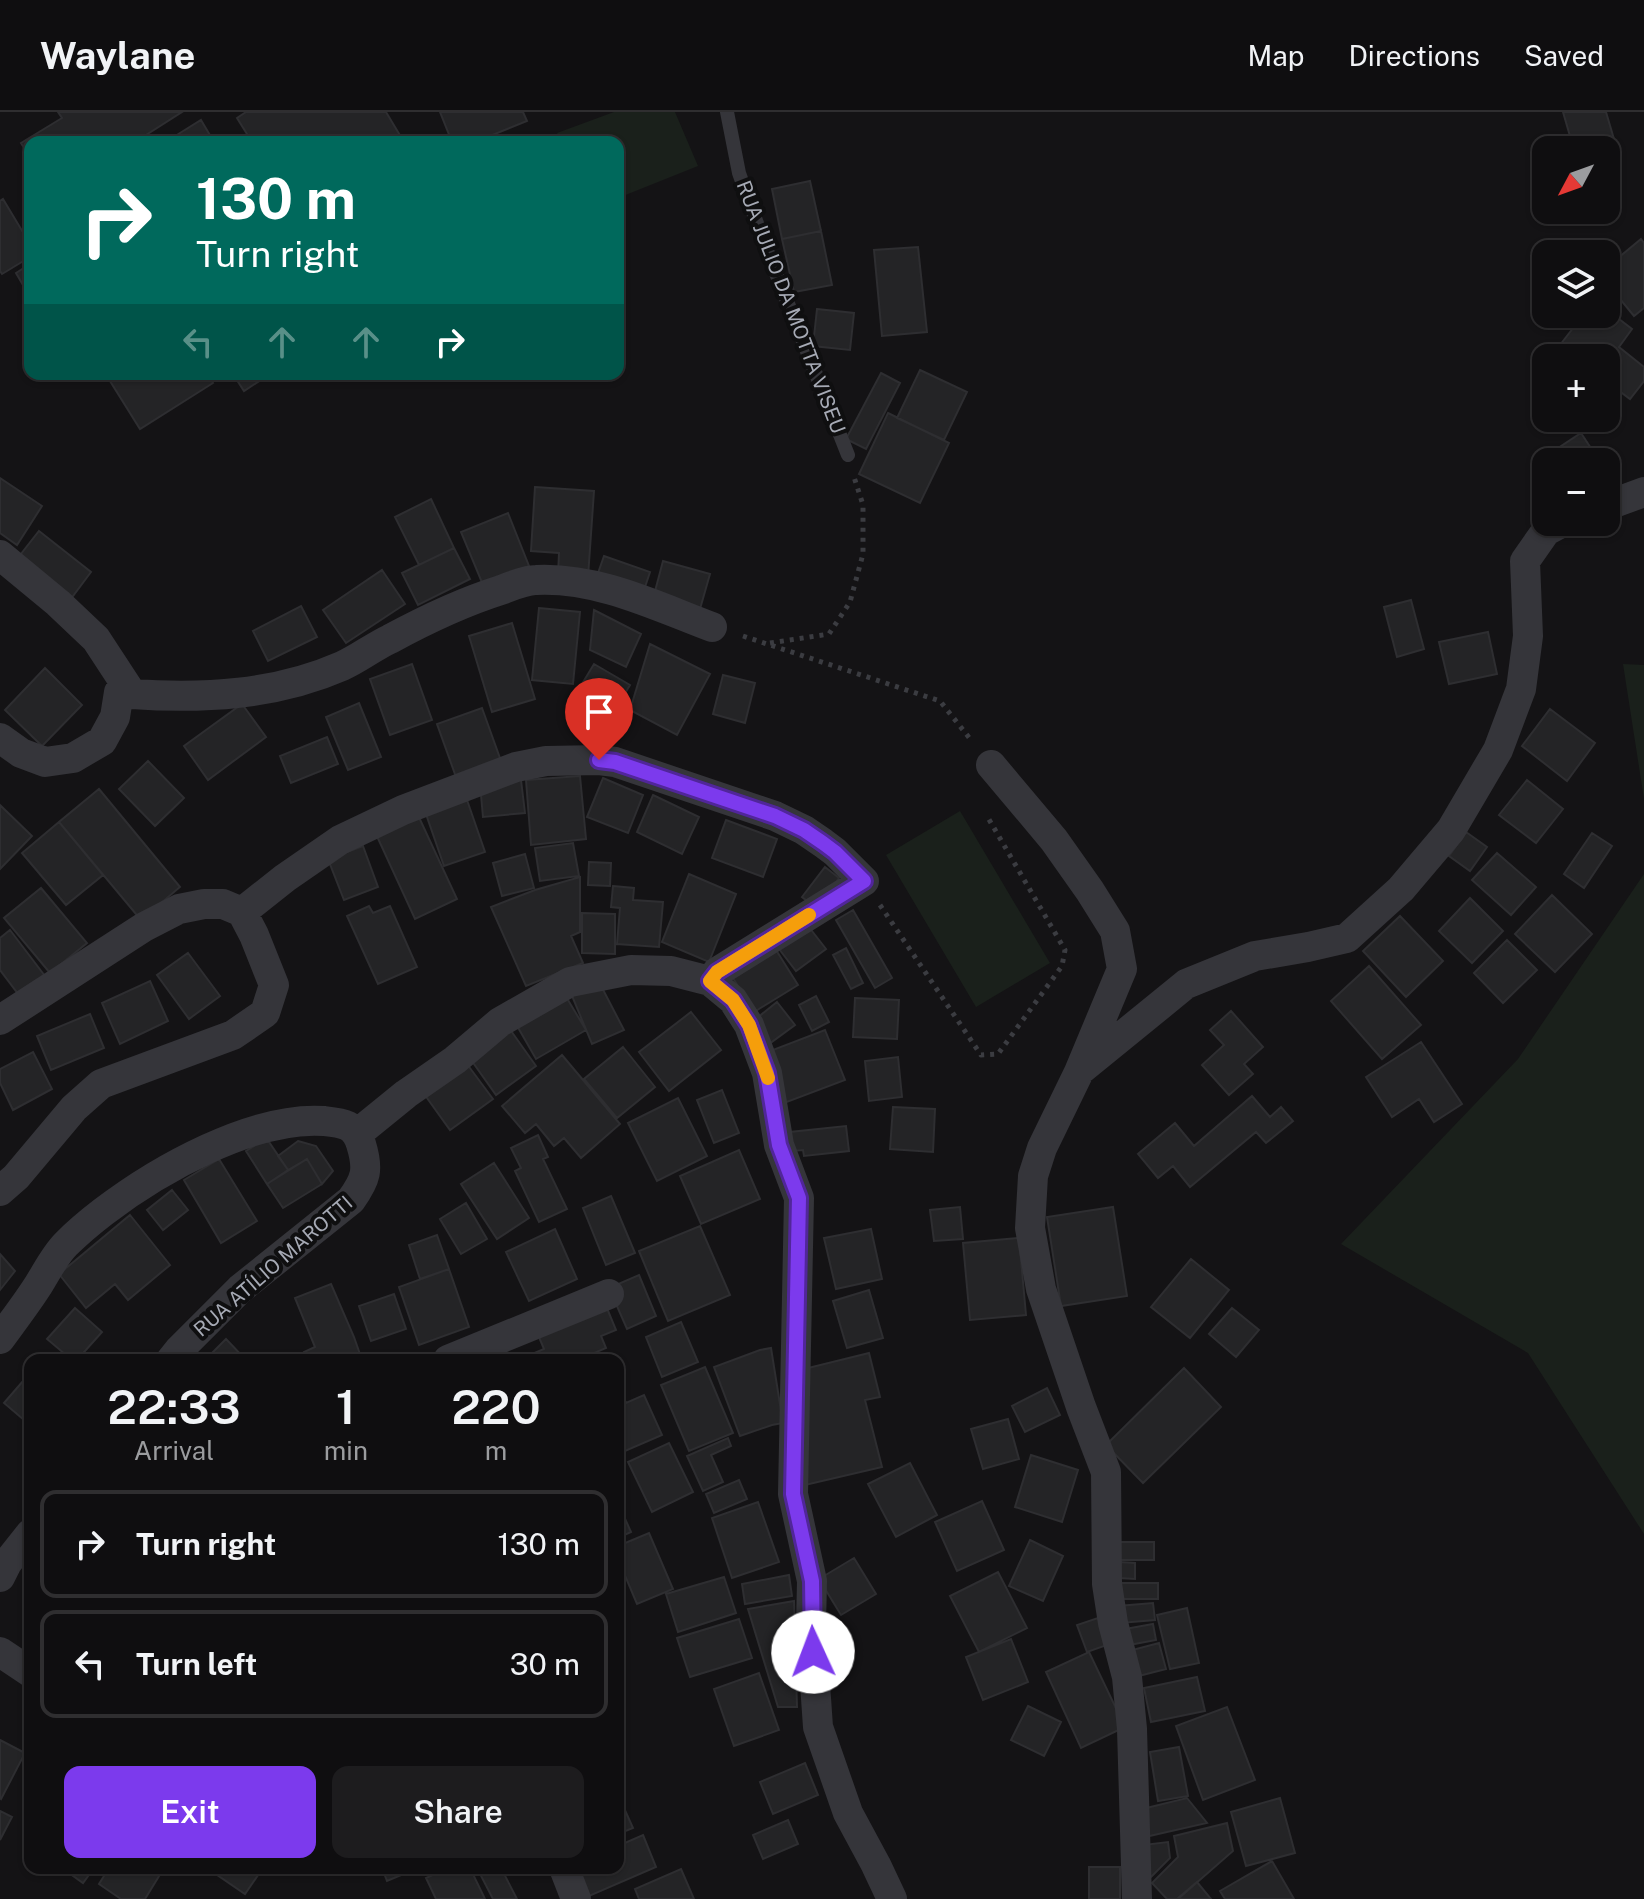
<!DOCTYPE html>
<meta charset="utf-8">
<style>
:root{--surface:#0f0e10;--page:#1d1c1e;--text:#f1f3f6;--muted:#9b9c9f;--line:#2f2e30;--accent:#7c3aed}
body{margin:0;font-family:"Public Sans",sans-serif;background:var(--page);color:var(--text);height:100vh;display:flex;flex-direction:column;font-size:30px;white-space:nowrap}
*{box-sizing:border-box;margin:0}
p{font-size:26px;color:var(--muted)}
.icon{flex:none;width:44px;height:44px;fill:none;stroke:currentColor;stroke-width:2;stroke-linecap:round;stroke-linejoin:round}
.map{position:relative;flex:1;overflow:hidden}
.drawer{position:absolute;left:24px;top:1242px;width:600px;height:520px;display:flex;flex-direction:column;background:var(--surface);border-radius:16px;box-shadow:0 2px 6px #0004,0 0 0 2px var(--line)}
.drawer>*{flex:none}
.banner{position:absolute;left:24px;top:24px;width:600px;height:244px;border-radius:16px;box-shadow:0 2px 6px #0004,0 0 0 2px var(--line);background:#00695c;color:#fff;overflow:hidden}
.needle{width:52px;rotate:229deg}
.fabs{position:absolute;left:1532px;top:24px;display:grid;gap:16px}
.fabs a{display:grid;place-items:center;width:88px;height:88px;border-radius:16px;background:var(--surface);box-shadow:0 2px 6px #0004,0 0 0 2px var(--line);font-size:40px}
.pin{position:absolute;display:grid;place-items:center;width:68px;height:68px;color:#fff;margin:-82px -34px;border-radius:50% 50% 50% 0;rotate:-45deg;box-shadow:0 0 8px #0007}
.pin .icon{rotate:45deg}
.me{position:absolute;width:88px;margin:-44px;rotate:358deg;stroke-linejoin:round;filter:drop-shadow(0 0 6px #0008)}
.turn{display:flex;align-items:center;gap:28px;height:168px;padding:0 40px;font-size:36px}
.turn .icon{width:104px;height:104px;stroke-width:2.5}
.turn b{display:block;font-size:56px;line-height:68px}
.lanes{display:flex;align-items:center;height:76px;padding:0 40px;background:#0003;justify-content:center;gap:40px;direction:ltr}
.lanes .off{opacity:.35}
.eta{display:flex;justify-content:space-evenly;align-items:center;height:136px;text-align:center}
.eta b{font-size:48px;font-weight:600;line-height:56px}
.primary-button{display:flex;gap:16px;margin-top:auto;padding:16px 40px}
.primary-button a{flex:1;height:92px;border-radius:16px;background:var(--accent);color:#fff;font-size:32px;font-weight:600;line-height:92px;text-align:center}
.primary-button a+a{background:var(--page);color:var(--text)}
ul{padding:0;list-style:none}
li{display:flex;align-items:center;gap:24px;height:108px;margin:0 16px 12px;padding:0 24px;border:4px solid var(--line);border-radius:16px}
li div{flex:1}
li b{display:block;font-size:30px}
li em{font-style:normal}
header{display:flex;align-items:center;gap:48px;box-sizing:border-box;height:112px;padding:0 40px;background:var(--surface);border-bottom:2px solid var(--line)}
header strong{font-size:38px}
nav{display:flex;gap:44px;margin-inline-start:auto;font-size:28px}
.map>svg:first-child{display:block}
</style>
<header>
<strong>Waylane</strong>
<nav><a>Map</a><a>Directions</a><a>Saved</a></nav>
</header>
<div class="map">
<svg width="1644" height="1787" viewBox="0 0 1644 1787">
<rect width="100%" height="100%" fill="#141315"/>
<path fill="#1a201b" d="M614 0H675L698 54 618 86V30H562L557 21Z
M1623 552 1644 553V687Z
M960 699 1050 851 976 895 886 743Z
M1644 762V1422L1528 1241 1341 1132 1518 947Z"/>
<path fill="#242426" stroke="#2e2e31" stroke-width="2" d="M58 0H182L135 30H30V45L21 31 62 6Z
M246 0H386L404 30H252L237 6Z
M440 0H523L527 9 475 30H452Z
M1563 0H1606L1619 44 1606 48V38H1574Z
M201 8 214 30H174L172 26Z
M810 69 821 119 782 127 772 77Z
M3 87 30 132V145L2 162 0 159V89Z
M821 119 832 173 794 180 782 127Z
M1641 127 1644 131V196L1634 204 1606 170V156Z
M918 135 927 220 882 224 874 138Z
M30 152V185L16 161Z
M817 197 854 201 850 238 813 234Z
M1606 197 1632 217 1619 235 1644 255V269L1630 287 1606 269V246H1577L1560 233 1584 202H1606Z
M920 258 967 280 944 328 897 306Z
M881 261 900 271 866 337 846 327Z
M122 262H208L213 271 140 317 110 269Z
M233 262H270L244 279Z
M888 301 949 331 920 391 859 362Z
M1581 321 1598 347 1593 350H1546V356L1540 348Z
M0 366 42 394 17 433 0 421Z
M535 375 594 379 588 465 558 463 559 441 531 439Z
M431 387 454 436 419 453 395 405Z
M508 401 529 454 483 473 461 420Z
M39 419 91 460 70 488 17 447Z
M454 436 470 467 418 493 402 461Z
M604 444 650 460 642 484 596 467Z
M663 449 710 462 700 497 654 483Z
M382 458 405 492 346 531 323 498Z
M1411 488 1424 537 1397 545 1384 495Z
M301 494 317 525 268 549 253 519Z
M539 496 580 500 573 572 532 568Z
M594 498 641 522 626 555 590 538Z
M512 511 535 587 492 600 469 524Z
M1488 520 1497 562 1449 572 1439 530Z
M650 532 710 562 677 623 630 598Z
M412 552 432 608 390 623 370 567Z
M594 552 630 573 618 593 582 572Z
M45 556 82 593 42 634 5 598Z
M723 563 755 571 745 611 713 602Z
M359 591 381 645 348 658 326 605Z
M242 592 266 625 208 668 184 634Z
M482 596 501 649 456 665 437 612Z
M1550 597 1595 631 1567 669 1522 634Z
M327 625 338 652 291 671 280 644Z
M148 649 184 686 155 714 119 677Z
M580 664 586 727 531 733 526 668Z
M603 666 643 683 628 721 587 705Z
M521 668 525 701 483 705 480 672Z
M1527 668 1563 697 1536 731 1499 703Z
M99 677 180 775 141 808 59 710Z
M653 683 699 705 682 742 637 720Z
M467 688 485 740 444 754 426 702Z
M0 693 32 724 0 757Z
M417 701 457 787 415 807 375 720Z
M726 708 777 727 763 765 712 746Z
M59 710 103 763 66 793 22 741Z
M1466 720 1487 735 1470 759 1449 744Z
M1592 721 1612 734 1584 776 1564 762Z
M573 731 579 764 540 769 535 736Z
M363 734 378 775 344 788 328 747Z
M1497 741 1536 775 1511 803 1472 768Z
M525 742 534 776 502 784 493 751Z
M589 750 611 751 610 774 588 773Z
M825 755 839 766 816 796 802 785Z
M689 762 736 782 709 850 662 830Z
M580 765V820L571 824 583 851 526 874 491 795 535 778Z
M613 774 634 776 633 788 663 790 659 835 617 832 620 796 611 795Z
M41 776 87 831 50 861 4 806Z
M1552 783 1592 822 1555 860 1515 822Z
M1470 786 1503 819 1472 851 1439 819Z
M369 794 373 801 390 794 417 855 378 872 347 804Z
M853 798 892 866 875 876 836 808Z
M582 801 615 802V842L582 841Z
M1400 804 1443 849 1406 885 1363 839Z
M805 810 826 837 796 859 776 833Z
M10 818 48 868 22 887 0 858V826Z
M1507 828 1537 858 1503 891 1474 861Z
M771 830 798 873 754 900 728 858Z
M846 836 863 871 851 877 833 843Z
M188 841 220 884 189 907 157 863Z
M1369 854 1421 913 1382 947 1331 889Z
M598 868 624 918 592 932 570 879Z
M150 869 168 909 120 932 102 891Z
M565 883 586 918 536 947 516 912Z
M816 884 829 910 812 919 799 893Z
M855 886 899 888 897 927 853 925Z
M777 890 795 913 769 932 752 910Z
M1231 899 1263 935 1244 952 1253 962 1229 983 1202 953 1224 933 1210 918Z
M691 900 721 938 669 979 639 940Z
M90 902 104 936 51 958 37 924Z
M509 916 536 954 496 983 469 945Z
M825 918 845 968 784 991 765 941Z
M1421 930 1462 992 1434 1010 1419 987 1392 1005 1366 965Z
M623 935 655 975 617 1006 584 967Z
M33 940 52 977 13 998 0 971V957Z
M562 943 620 1012 581 1046 564 1026 554 1034 536 1012 525 1021 502 994Z
M898 945 902 985 869 989 865 949Z
M464 948 493 987 450 1018 422 979Z
M722 978 739 1021 714 1031 697 988Z
M1252 984 1270 1005 1281 995 1293 1009 1266 1031 1256 1020 1190 1075 1173 1054 1158 1066 1138 1042 1175 1011 1194 1034Z
M678 986 707 1044 657 1069 628 1011Z
M893 995 935 997 933 1040 890 1037Z
M846 1014 849 1039 804 1044 803 1038 792 1039 790 1020Z
M538 1023 548 1045 543 1047 567 1097 539 1110 515 1059 521 1056 511 1036Z
M262 1029 269 1030 288 1058 267 1072 246 1039Z
M298 1029 316 1034 333 1059 322 1072 307 1047 288 1058 278 1044Z
M739 1038 760 1087 701 1112 680 1064Z
M219 1047 257 1109 221 1131 184 1068Z
M307 1047 322 1072 283 1096 267 1072Z
M494 1051 529 1106 497 1127 461 1072Z
M172 1078 188 1098 163 1118 147 1098Z
M611 1084 635 1141 606 1153 583 1096Z
M466 1091 487 1127 461 1142 440 1107Z
M960 1095 963 1127 934 1129 930 1098Z
M1113 1095 1127 1184 1061 1194 1047 1105Z
M130 1103 170 1153 128 1188 115 1172 86 1196 59 1162Z
M700 1114 730 1183 668 1209 639 1139Z
M555 1117 577 1167 529 1189 506 1140Z
M871 1117 882 1167 836 1177 824 1126Z
M437 1123 449 1157 420 1167 409 1133Z
M1019 1126 1026 1203 970 1208 963 1131Z
M0 1142 15 1159 0 1178Z
M1191 1147 1229 1178 1190 1226 1151 1195Z
M449 1157 469 1215 419 1233 399 1175Z
M639 1163 656 1204 627 1217 609 1176Z
M331 1172 354 1225 362 1248H307L304 1240 315 1235 295 1186Z
M869 1178 883 1226 847 1236 833 1189Z
M394 1182 406 1217 371 1229 359 1194Z
M604 1189 616 1218 601 1224 606 1236 578 1248H518L544 1237 536 1218Z
M75 1196 102 1220 77 1248H72L47 1227Z
M1232 1196 1259 1218 1236 1245 1209 1222Z
M681 1210 698 1250 662 1265 646 1225Z
M226 1227 246 1248H205Z
M771 1236 783 1311 772 1313 740 1324 714 1255 760 1238Z
M869 1241 880 1285 865 1288 882 1355 805 1373 808 1256Z
M705 1255 733 1321 689 1339 661 1273Z
M1184 1256 1221 1295 1143 1371 1106 1333Z
M30 1261V1313L4 1291Z
M618 1273 626 1291 644 1283 662 1323 618 1342Z
M1047 1276 1060 1303 1025 1320 1012 1294Z
M1008 1307 1019 1347 983 1357 971 1317Z
M728 1326 731 1334 711 1343 723 1370 703 1379 687 1344Z
M669 1331 693 1380 652 1400 628 1350Z
M1031 1343 1078 1358 1062 1410 1015 1395Z
M910 1351 937 1403 896 1425 868 1372Z
M739 1368 747 1387 714 1401 706 1382Z
M982 1389 1004 1438 957 1459 935 1410Z
M758 1390 779 1450 732 1466 712 1406Z
M618 1391 631 1420 618 1426Z
M649 1421 673 1477 637 1492 618 1447V1434Z
M1030 1428 1063 1444 1043 1489 1009 1474Z
M1112 1430H1154V1448H1112Z
M854 1446 876 1482 841 1503 819 1467Z
M1119 1450 1135 1451V1467L1119 1466Z
M998 1460 1027 1516 979 1540 950 1484Z
M789 1463 792 1484 745 1492 742 1472Z
M724 1465 736 1501 678 1520 666 1482Z
M1116 1471H1158V1487H1117Z
M794 1489 797 1595H778L748 1497Z
M1153 1491 1155 1508 1120 1511 1118 1494Z
M1187 1496 1199 1551 1170 1557 1157 1503Z
M1098 1506 1107 1533 1087 1540 1077 1513Z
M739 1507 752 1546 690 1565 677 1526Z
M1153 1512 1156 1528 1129 1533 1125 1517Z
M1011 1527 1028 1570 983 1588 966 1545Z
M1159 1531 1166 1557 1131 1566 1125 1540Z
M1089 1540 1125 1615 1081 1636 1046 1560Z
M759 1561 779 1618 734 1634 714 1577Z
M1197 1565 1205 1599 1151 1610 1144 1576Z
M1028 1594 1061 1610 1044 1644 1011 1628Z
M1227 1595 1255 1668 1203 1688 1176 1614Z
M0 1628 25 1641 1 1687 0 1686Z
M1179 1635 1188 1684 1158 1689 1150 1640Z
M805 1651 818 1683 773 1702 760 1670Z
M1187 1686 1207 1711 1145 1725 1138 1698Z
M1280 1686 1295 1741 1246 1754 1231 1700Z
M618 1687H620L633 1716 618 1722Z
M0 1699 12 1705 0 1728Z
M788 1708 798 1732 763 1747 753 1723Z
M1227 1711 1233 1739 1178 1787H1167L1152 1771 1178 1745 1174 1724Z
M643 1723 656 1755 589 1784 577 1756H618V1734Z
M1168 1730 1170 1746 1147 1769 1143 1733Z
M1272 1749 1294 1787H1225L1220 1779Z
M1089 1755H1120V1787H1089Z
M62 1756H94L83 1771Z
M109 1756H164L145 1787H121L99 1772Z
M212 1756H263L245 1782 210 1758Z
M382 1756H418L387 1769Z
M448 1756H470L485 1787H436L426 1766Z
M482 1756H501L517 1787H493L478 1758Z
M681 1757 694 1787H639L635 1777Z
M1197 1770 1211 1787H1179L1178 1786Z"/>
<g fill="none" stroke-linecap="round" stroke-linejoin="round">
<path stroke="#3b3c41" stroke-width="5" stroke-dasharray="4 6" stroke-linecap="butt" d="M743 524 940 589 971 628
M770 531 829 522 850 490 863 442V393L854 365
M880 793 981 943 998 942 1062 854 1065 838 987 704"/>
<path stroke="#35353a" stroke-width="14" d="M727 0 739 61 764 131 848 343"/>
<path stroke="#35353a" stroke-width="30" d="M1606 394 1644 380
M0 443 58 491 96 527 132 582 119 580 115 605 102 629 73 646 45 650 21 641 0 626
M132 582C203 587 276 583 342 554 358 547 373 535 390 527 425 508 463 490 501 478 512 474 525 468 536 468 598 465 656 494 712 515
M991 653 1054 728 1090 779 1115 819 1122 857 1079 960 1042 1036 1033 1064 1030 1116 1041 1177 1081 1295 1106 1360 1107 1472 1113 1511 1127 1565 1132 1617 1137 1787
M242 800 285 766 340 728 403 698 516 655 546 649 599 648 615 650 775 704 804 718 823 731 835 740 864 769 717 860 710 869
M0 908 144 815 179 797 204 792H223L242 800 254 823 274 873 265 901 233 923 101 972 74 996 16 1065 0 1079
M1083 956 1186 872 1255 844 1308 835 1347 826 1401 777 1451 718 1498 638 1521 577 1528 524 1525 449 1546 419 1563 410
M358 1021 406 982 455 948 500 910 570 870 631 858 671 859 710 869 733 888 749 913 767 961 779 1033 799 1086 793 1382 812 1469 811 1514 818 1615 848 1701 876 1753 892 1787
M0 1227C13 1209 27 1191 39 1172 47 1159 55 1143 66 1132 77 1121 90 1110 103 1100 158 1058 253 1004 324 1009 343 1011 355 1012 361 1032 369 1058 366 1067 351 1088L240 1177 179 1238 171 1248
M448 1248 609 1182
M0 1465 7 1451 30 1422
M0 1540 30 1560
M564 1756 576 1787"/>
</g>
<g fill="none" stroke-linecap="round" stroke-linejoin="round">
<g stroke="#51269a" stroke-width="20">
<path id="route" d="M599 648 615 650 775 704 804 718 823 731 835 740 864 769 717 860 710 869 733 888 749 913 767 961 779 1033 799 1086 793 1382 812 1469 813 1540"/>
</g>
<use href="#route" stroke="#7c3aed" stroke-width="14"/>
<path stroke="#f59e0b" stroke-width="14" d="M768 966 749 913 733 888 710 869 717 860 809 803"/>
</g>
<g text-anchor="middle" stroke-width="8" stroke-linejoin="round" paint-order="stroke">
<g font-size="20" fill="#a6aab5" stroke="#0f0f10">
<text transform="translate(791 195) rotate(69)" y="7">RUA JULIO DA MOTTA VISEU</text>
<text transform="translate(273 1154) rotate(-41)" y="7">RUA ATÍLIO MAROTTI</text>
</g>
</g>
</svg>
<div class="fabs">
<a><svg class="needle" viewBox="-14 -14 28 28"><path d="M0-13l5 13h-10z" fill="#e53935"/><path d="M0 13l5-13h-10z" fill="#9b9c9f"/></svg></a>
<a><svg class="icon" aria-label="layers" viewBox="0 0 24 24"><path d="M12 4l9 5-9 5-9-5zM3 14l9 5 9-5"/></svg></a>
<a>+</a>
<a>−</a>
</div>
<div class="pin" style="left:599px;top:648px;background:#d93025"><svg class="icon" aria-label="arrive" viewBox="0 0 24 24"><path d="M6 21V4h12l-3 4 3 4H6"/></svg></div>
<svg class="me" style="left:813px;top:1540px" viewBox="-20 -20 40 40"><circle r="19" fill="#fff"/><path d="M0-13L10 11 0 6-10 11z" fill="#7c3aed"/></svg>
<div class="banner">
<div class="turn"><svg class="icon" aria-label="right" viewBox="0 0 24 24"><path d="M7 20v-9h11M14 6l5 5-5 5"/></svg><div><b>130 m</b>Turn right</div></div>
<div class="lanes"><svg class="icon off" aria-label="left" viewBox="0 0 24 24"><path d="M17 20v-9H6M10 6l-5 5 5 5"/></svg><svg class="icon off" aria-label="ahead" viewBox="0 0 24 24"><path d="M12 20V5M6 11l6-6 6 6"/></svg><svg class="icon off" aria-label="ahead" viewBox="0 0 24 24"><path d="M12 20V5M6 11l6-6 6 6"/></svg><svg class="icon" aria-label="right" viewBox="0 0 24 24"><path d="M7 20v-9h11M14 6l5 5-5 5"/></svg></div>
</div>
<section class="drawer">
<div class="eta">
<div><b>22:33</b><p>Arrival</p></div>
<div><b>1</b><p>min</p></div>
<div><b>220</b><p>m</p></div>
</div>
<ul>
<li><svg class="icon" aria-label="right" viewBox="0 0 24 24"><path d="M7 20v-9h11M14 6l5 5-5 5"/></svg><div><b>Turn right</b></div><em>130 m</em></li>
<li><svg class="icon" aria-label="left" viewBox="0 0 24 24"><path d="M17 20v-9H6M10 6l-5 5 5 5"/></svg><div><b>Turn left</b></div><em>30 m</em></li>
</ul>
<div class="primary-button"><a>Exit</a><a>Share</a></div>
</section>
</div>
